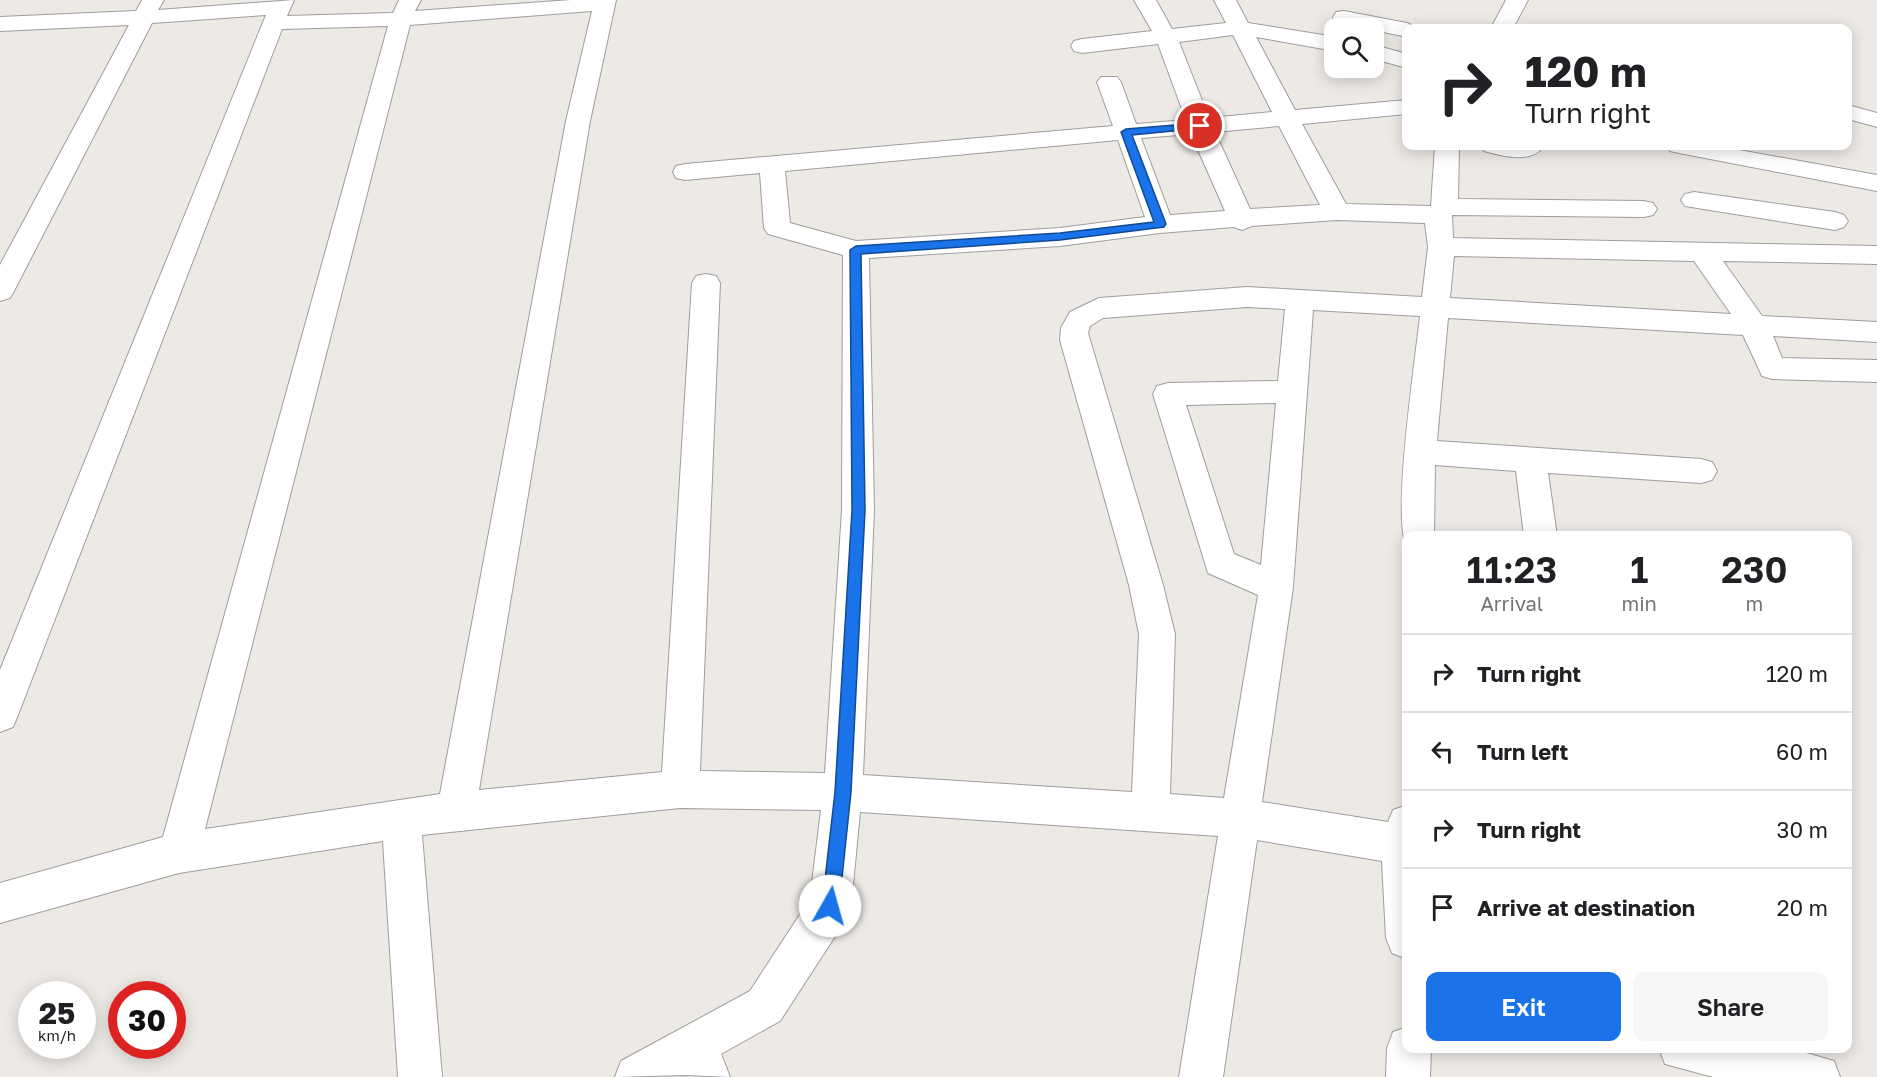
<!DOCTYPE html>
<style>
:root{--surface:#fff;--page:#f6f6f6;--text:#202124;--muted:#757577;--line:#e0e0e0;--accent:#1a73e8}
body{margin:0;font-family:"Golos Text",sans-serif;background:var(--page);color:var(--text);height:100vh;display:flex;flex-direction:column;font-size:22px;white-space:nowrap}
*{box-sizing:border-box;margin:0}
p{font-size:20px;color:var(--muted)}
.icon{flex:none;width:33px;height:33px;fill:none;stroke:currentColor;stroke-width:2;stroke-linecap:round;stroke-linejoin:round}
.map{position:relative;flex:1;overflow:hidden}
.sheet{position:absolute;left:1402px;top:531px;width:450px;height:522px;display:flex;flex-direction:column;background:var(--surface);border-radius:12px;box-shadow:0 3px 15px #0003}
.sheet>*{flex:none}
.top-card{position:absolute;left:1402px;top:24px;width:450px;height:126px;border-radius:12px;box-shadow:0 3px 15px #0003;background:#fff;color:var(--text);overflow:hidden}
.tools{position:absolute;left:1324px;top:18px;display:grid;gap:12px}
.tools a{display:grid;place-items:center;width:60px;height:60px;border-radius:12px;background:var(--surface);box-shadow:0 3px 15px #0003;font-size:30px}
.speed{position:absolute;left:18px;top:981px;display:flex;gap:12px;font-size:30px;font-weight:700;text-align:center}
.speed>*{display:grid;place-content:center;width:78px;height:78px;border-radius:50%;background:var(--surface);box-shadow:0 3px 15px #0003;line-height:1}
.speed small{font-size:15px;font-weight:400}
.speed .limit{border:9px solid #d22;background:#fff;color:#111}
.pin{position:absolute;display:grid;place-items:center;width:51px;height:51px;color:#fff;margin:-26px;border:3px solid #fff;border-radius:50%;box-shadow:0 2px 6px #0007}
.me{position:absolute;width:66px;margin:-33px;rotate:7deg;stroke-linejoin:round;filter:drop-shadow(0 0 4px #0008)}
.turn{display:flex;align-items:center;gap:21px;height:126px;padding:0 24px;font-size:27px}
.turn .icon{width:78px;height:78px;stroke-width:2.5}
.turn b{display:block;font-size:42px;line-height:51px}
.eta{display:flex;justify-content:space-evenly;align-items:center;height:102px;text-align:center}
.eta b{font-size:36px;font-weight:600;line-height:42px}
.action{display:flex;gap:12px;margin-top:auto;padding:12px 24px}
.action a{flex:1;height:69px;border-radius:12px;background:var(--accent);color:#fff;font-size:24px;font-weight:600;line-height:69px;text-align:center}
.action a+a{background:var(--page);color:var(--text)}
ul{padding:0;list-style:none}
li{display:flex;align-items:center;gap:18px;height:78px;padding:0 24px;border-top:2px solid var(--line)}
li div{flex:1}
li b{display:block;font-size:22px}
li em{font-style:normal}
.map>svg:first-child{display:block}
</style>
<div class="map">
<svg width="1877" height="1077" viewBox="0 0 1877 1077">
<rect width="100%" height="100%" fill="#ede9e5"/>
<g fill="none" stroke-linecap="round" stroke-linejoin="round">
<g stroke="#9e9e9e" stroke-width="2">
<path id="street" d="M142 0H164L158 10 294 0 287 16 393 13 399 0H421L415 11 571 0H616L590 121 479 790 662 772 692 283 696 276 706 274 716 276 720 283 700 771 825 773 842 510 843 255 768 234 764 228 760 173 685 180 676 178 673 172 676 166 685 164 1113 126 1097 82 1101 77H1117L1121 82 1136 124 1186 120 1158 44 1082 53 1074 51 1071 46 1074 41 1082 39 1152 31 1134 0H1156L1172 29 1226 23 1214 0H1236L1248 23 1335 37V51L1256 37 1295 110 1407 100V114L1302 124 1346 204 1431 206 1435 146H1459L1458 199 1644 201 1653 203 1657 209 1653 215 1644 217 1452 215 1453 238 1877 246V264L1723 261 1762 316 1877 322V342L1773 336 1782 358 1877 360V382L1772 379 1762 376 1743 335 1448 318 1437 441 1701 459 1712 462 1717 471 1712 480 1701 483 1548 473 1557 536H1524L1516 471 1435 465 1434 536H1407V546C1391 521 1416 355 1420 316L1313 310 1293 587 1262 802 1388 822 1393 810 1407 805V959L1392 953 1386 938 1382 861 1257 840 1223 1077H1179L1218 836 860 812 851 906 845 921 780 1021 721 1054 730 1077 685 1075 615 1077 621 1061 750 991 810 899 821 810 680 808 422 835 442 1077H398L383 841 179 873 0 923V883L163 837 388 26 282 29 18 715 13 727 0 732V670L266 15 152 23 14 291 10 298 0 301V265L129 25 0 31V17L136 11ZM592 11 566 121 440 794 205 829 410 25ZM1233 35 1272 112 1209 118 1179 42ZM1279 126 1320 205 1250 209 1215 132ZM1191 134 1225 211 1170 215 1141 138ZM1118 140 1145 217 1060 228 856 241 790 223 785 171ZM1337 220 1425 223 1428 247 1422 297 1247 287 1099 298 1070 312 1061 328 1060 340 1129 585 1139 634 1132 792 863 775 874 510 869 258 1060 246 1160 233 1234 227 1242 230 1252 226ZM1454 256 1694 261 1731 314 1450 298ZM1247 307 1285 309 1278 381 1168 383 1157 386 1153 394 1208 573 1258 595 1224 798 1170 794 1175 634 1163 585 1088 333 1090 326 1103 318ZM1276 403 1261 565 1234 554 1186 405Z
M1506 0H1528L1513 28H1491Z
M1344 11 1407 23 1417 28H1407V37L1336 22 1333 17 1336 12Z
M1374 45 1407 54V68L1374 59Z
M1848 105 1877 113V127L1848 119Z
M1481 146H1544C1532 164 1502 156 1484 151Z
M1667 146H1717L1877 175V191L1679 153 1670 151Z
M1694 192 1835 212 1844 215 1848 221 1844 227 1835 230 1685 206 1681 200 1685 194Z
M1407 1027V1048H1431L1430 1077H1386L1387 1048 1393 1032Z
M1659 1048H1789L1834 1061 1840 1077H1713L1665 1064Z"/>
</g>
<use href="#street" fill="#fff" fill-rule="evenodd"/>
</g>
<path fill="#1a73e8" stroke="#114b97" stroke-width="1.5" d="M1200 123 1203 124V128L1132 135 1166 224 1164 227 1060 240 861 254 865 510 851 792 839 906 836 912 830 914 824 912 822 906 835 792 852 510 850 250 856 246 1060 233 1154 222 1121 132 1126 129Z"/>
</svg>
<div class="tools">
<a><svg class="icon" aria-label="search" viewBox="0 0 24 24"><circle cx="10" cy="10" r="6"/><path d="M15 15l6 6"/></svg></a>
</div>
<div class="speed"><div>25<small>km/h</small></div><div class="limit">30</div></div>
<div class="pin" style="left:1200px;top:126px;background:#d93025"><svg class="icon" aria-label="arrive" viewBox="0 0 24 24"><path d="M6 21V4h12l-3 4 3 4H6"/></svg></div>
<svg class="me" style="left:830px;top:906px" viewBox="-20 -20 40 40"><circle r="19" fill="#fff"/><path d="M0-13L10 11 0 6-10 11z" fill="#1a73e8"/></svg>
<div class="top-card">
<div class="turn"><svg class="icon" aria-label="right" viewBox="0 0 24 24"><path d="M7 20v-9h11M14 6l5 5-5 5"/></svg><div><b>120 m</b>Turn right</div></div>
</div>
<section class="sheet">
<div class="eta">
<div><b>11:23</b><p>Arrival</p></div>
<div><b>1</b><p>min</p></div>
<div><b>230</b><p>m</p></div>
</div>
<ul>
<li><svg class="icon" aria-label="right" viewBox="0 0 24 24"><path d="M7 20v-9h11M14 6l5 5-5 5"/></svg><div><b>Turn right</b></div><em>120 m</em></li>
<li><svg class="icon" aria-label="left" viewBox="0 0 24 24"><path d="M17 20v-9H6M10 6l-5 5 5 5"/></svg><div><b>Turn left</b></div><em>60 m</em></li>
<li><svg class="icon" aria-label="right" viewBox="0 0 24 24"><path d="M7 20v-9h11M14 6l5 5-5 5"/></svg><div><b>Turn right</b></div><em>30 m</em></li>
<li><svg class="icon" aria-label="arrive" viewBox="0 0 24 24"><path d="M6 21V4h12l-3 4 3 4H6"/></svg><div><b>Arrive at destination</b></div><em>20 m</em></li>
</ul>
<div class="action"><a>Exit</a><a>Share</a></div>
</section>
</div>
